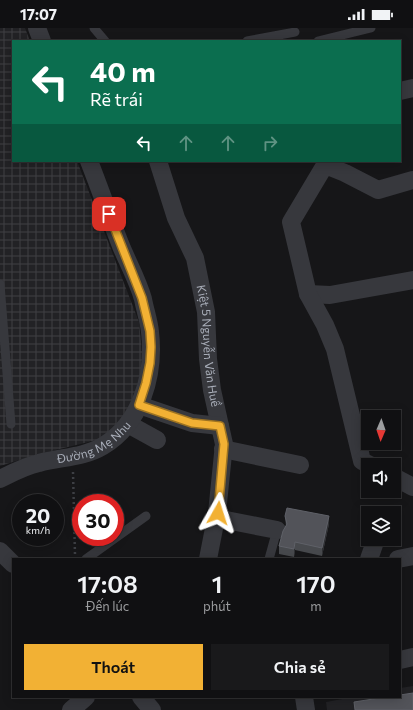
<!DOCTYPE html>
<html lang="vi">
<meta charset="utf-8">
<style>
:root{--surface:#101012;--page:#19191b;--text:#f1f3f6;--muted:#9c9d9f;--line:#303032;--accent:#f2b134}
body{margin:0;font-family:Commissioner,sans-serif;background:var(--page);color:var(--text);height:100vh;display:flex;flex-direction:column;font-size:15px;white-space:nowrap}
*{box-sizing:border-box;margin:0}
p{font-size:13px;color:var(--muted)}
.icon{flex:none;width:22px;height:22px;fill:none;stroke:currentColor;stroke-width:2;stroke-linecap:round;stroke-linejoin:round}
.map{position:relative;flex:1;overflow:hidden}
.panel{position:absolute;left:12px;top:530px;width:389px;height:140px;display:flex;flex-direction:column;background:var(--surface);border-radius:0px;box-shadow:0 2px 10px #0003,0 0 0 1px var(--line)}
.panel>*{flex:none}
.top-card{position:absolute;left:12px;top:12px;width:389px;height:122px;border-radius:0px;box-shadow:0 2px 10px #0003,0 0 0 1px var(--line);background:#0b6e4f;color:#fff;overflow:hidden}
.needle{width:26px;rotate:182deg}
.tools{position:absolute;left:361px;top:382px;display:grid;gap:8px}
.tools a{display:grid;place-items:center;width:40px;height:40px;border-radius:0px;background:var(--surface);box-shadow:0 2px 10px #0003,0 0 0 1px var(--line);font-size:20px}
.speed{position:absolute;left:12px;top:466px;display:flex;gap:8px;font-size:20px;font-weight:700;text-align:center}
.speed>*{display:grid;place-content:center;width:52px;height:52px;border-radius:50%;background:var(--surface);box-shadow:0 2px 10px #0003,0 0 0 1px var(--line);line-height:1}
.speed small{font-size:10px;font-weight:400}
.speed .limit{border:6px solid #d22;background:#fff;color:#111}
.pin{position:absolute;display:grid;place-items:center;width:34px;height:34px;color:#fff;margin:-17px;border-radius:8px;box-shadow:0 2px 6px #0006}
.me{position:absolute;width:44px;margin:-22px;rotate:6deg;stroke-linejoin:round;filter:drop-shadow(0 0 3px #0008)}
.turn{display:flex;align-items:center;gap:14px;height:84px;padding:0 12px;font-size:18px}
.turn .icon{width:52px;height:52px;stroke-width:2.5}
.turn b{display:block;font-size:28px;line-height:34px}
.lanes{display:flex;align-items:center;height:38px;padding:0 12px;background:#0003;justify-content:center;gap:20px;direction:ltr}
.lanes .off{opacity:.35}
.eta{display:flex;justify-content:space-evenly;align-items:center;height:68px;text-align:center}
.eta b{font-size:24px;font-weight:600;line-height:28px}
.primary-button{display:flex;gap:8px;margin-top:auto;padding:8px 12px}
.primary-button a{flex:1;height:46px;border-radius:0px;background:var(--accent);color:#111;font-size:16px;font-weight:600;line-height:46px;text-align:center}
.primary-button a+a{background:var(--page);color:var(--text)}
.status{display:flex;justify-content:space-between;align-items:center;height:28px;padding:0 20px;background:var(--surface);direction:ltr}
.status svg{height:11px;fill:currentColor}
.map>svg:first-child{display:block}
</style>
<div class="status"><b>17:07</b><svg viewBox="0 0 49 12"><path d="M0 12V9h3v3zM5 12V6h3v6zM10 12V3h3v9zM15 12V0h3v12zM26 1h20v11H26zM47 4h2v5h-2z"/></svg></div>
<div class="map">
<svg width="413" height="682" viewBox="0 0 413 682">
<defs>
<pattern id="industrial-grid" width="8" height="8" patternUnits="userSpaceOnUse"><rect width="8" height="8" fill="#222225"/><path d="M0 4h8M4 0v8" fill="none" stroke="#3f3f43"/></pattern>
</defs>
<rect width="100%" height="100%" fill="#161618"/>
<path fill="#222225" d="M413 658V682H327L326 674 353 669H400V660Z"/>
<path fill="url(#industrial-grid)" d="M0 0H25L30 13H13V133H77L139 294 142 323V344L134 373 119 398 101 411 39 426 0 438Z"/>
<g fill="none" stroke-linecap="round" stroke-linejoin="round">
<path stroke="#3d3f44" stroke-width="2.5" stroke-dasharray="2 3" stroke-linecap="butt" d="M73 444 75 527"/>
<path stroke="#37383d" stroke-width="9" d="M94 0 105 13
M247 13 295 4
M318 13 371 0
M0 256 11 396
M86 531 146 488
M269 531 277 502"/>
<g stroke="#37383d" stroke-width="18">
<path d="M37 0 42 13"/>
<path d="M400 63 413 60"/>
<path id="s1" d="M158 133 176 190 195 230 206 284 208 331 212 362 224 416 217 485 208 531"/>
<path d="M308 266 330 267 413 252"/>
<path d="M139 377 192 395 220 398"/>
<path d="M128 396 157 412"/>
<path d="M223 421 300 437"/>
<path d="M370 437 362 433 335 321 325 297 308 266 291 194 325 137 345 145 378 162 413 152"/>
<path d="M394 449 413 459"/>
<path id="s2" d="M0 451C12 445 25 438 39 435 61 429 83 430 103 418 141 395 155 347 150 304 149 293 145 282 143 271 138 253 128 235 121 218 110 190 100 161 89 133"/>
<path d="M216 490 277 502"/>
<path d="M0 523 13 536"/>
<path d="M369 531 376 511"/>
<path d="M398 531 413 528"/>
<path d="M400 632 413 629"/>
<path d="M141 669 152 682"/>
<path d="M304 669 306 682"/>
<path d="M71 682 86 669"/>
</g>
</g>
<path fill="#47494d" d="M285 488 329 496 322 528 295 522 294 529 279 526V518L286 498Z"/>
<path fill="#2f3033" d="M329 488V496L322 528V520Z
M295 514V522L294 529V521Z"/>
<path fill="#525359" stroke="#5f6168" d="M287 480 329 488 322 520 295 514 294 521 279 518 283 503 287 496 285 488Z
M413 665V682H355L354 674 386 669H400V667Z"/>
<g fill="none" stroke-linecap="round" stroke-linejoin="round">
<g stroke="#9d7322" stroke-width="10">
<path id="route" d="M109 186 142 270 150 303 151 319 150 335 146 355 139 377 192 395 220 398 224 416 218 485"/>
</g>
<use href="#route" stroke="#f2b134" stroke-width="7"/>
</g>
<g text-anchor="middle" stroke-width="4" stroke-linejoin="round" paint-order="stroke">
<g font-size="12" fill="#a8adb8" stroke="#111113">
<text dy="4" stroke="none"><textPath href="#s1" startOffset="193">Kiệt 5 Nguyễn Văn Huề</textPath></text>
<text dy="4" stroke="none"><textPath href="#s2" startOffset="102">Đường Mẹ Nhu</textPath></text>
</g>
</g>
</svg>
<div class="tools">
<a><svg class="needle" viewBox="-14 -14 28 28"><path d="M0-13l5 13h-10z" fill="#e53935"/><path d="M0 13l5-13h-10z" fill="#9c9d9f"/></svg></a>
<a><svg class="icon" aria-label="sound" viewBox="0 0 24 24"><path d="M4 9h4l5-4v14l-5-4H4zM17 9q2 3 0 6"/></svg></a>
<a><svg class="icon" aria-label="layers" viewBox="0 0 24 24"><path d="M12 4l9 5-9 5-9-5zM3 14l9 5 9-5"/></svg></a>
</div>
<div class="speed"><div>20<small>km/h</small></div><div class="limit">30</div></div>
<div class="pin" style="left:109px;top:186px;background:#d93025"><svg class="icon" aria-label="arrive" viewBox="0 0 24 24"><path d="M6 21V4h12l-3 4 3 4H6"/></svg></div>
<svg class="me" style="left:218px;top:485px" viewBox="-20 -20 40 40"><path d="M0-17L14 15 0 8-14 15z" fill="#f2b134" stroke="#fff" stroke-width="4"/></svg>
<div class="top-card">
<div class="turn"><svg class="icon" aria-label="left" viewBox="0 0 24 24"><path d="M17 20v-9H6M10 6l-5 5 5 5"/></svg><div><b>40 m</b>Rẽ trái</div></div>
<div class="lanes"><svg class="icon" aria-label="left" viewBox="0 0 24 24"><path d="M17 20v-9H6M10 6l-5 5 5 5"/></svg><svg class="icon off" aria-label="ahead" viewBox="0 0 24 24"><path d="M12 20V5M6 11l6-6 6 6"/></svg><svg class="icon off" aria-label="ahead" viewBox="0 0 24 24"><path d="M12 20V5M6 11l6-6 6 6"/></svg><svg class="icon off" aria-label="right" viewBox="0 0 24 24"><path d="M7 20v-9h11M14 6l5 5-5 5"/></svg></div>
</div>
<section class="panel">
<div class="eta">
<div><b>17:08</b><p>Đến lúc</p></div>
<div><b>1</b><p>phút</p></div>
<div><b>170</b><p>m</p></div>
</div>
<div class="primary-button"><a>Thoát</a><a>Chia sẻ</a></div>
</section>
</div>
